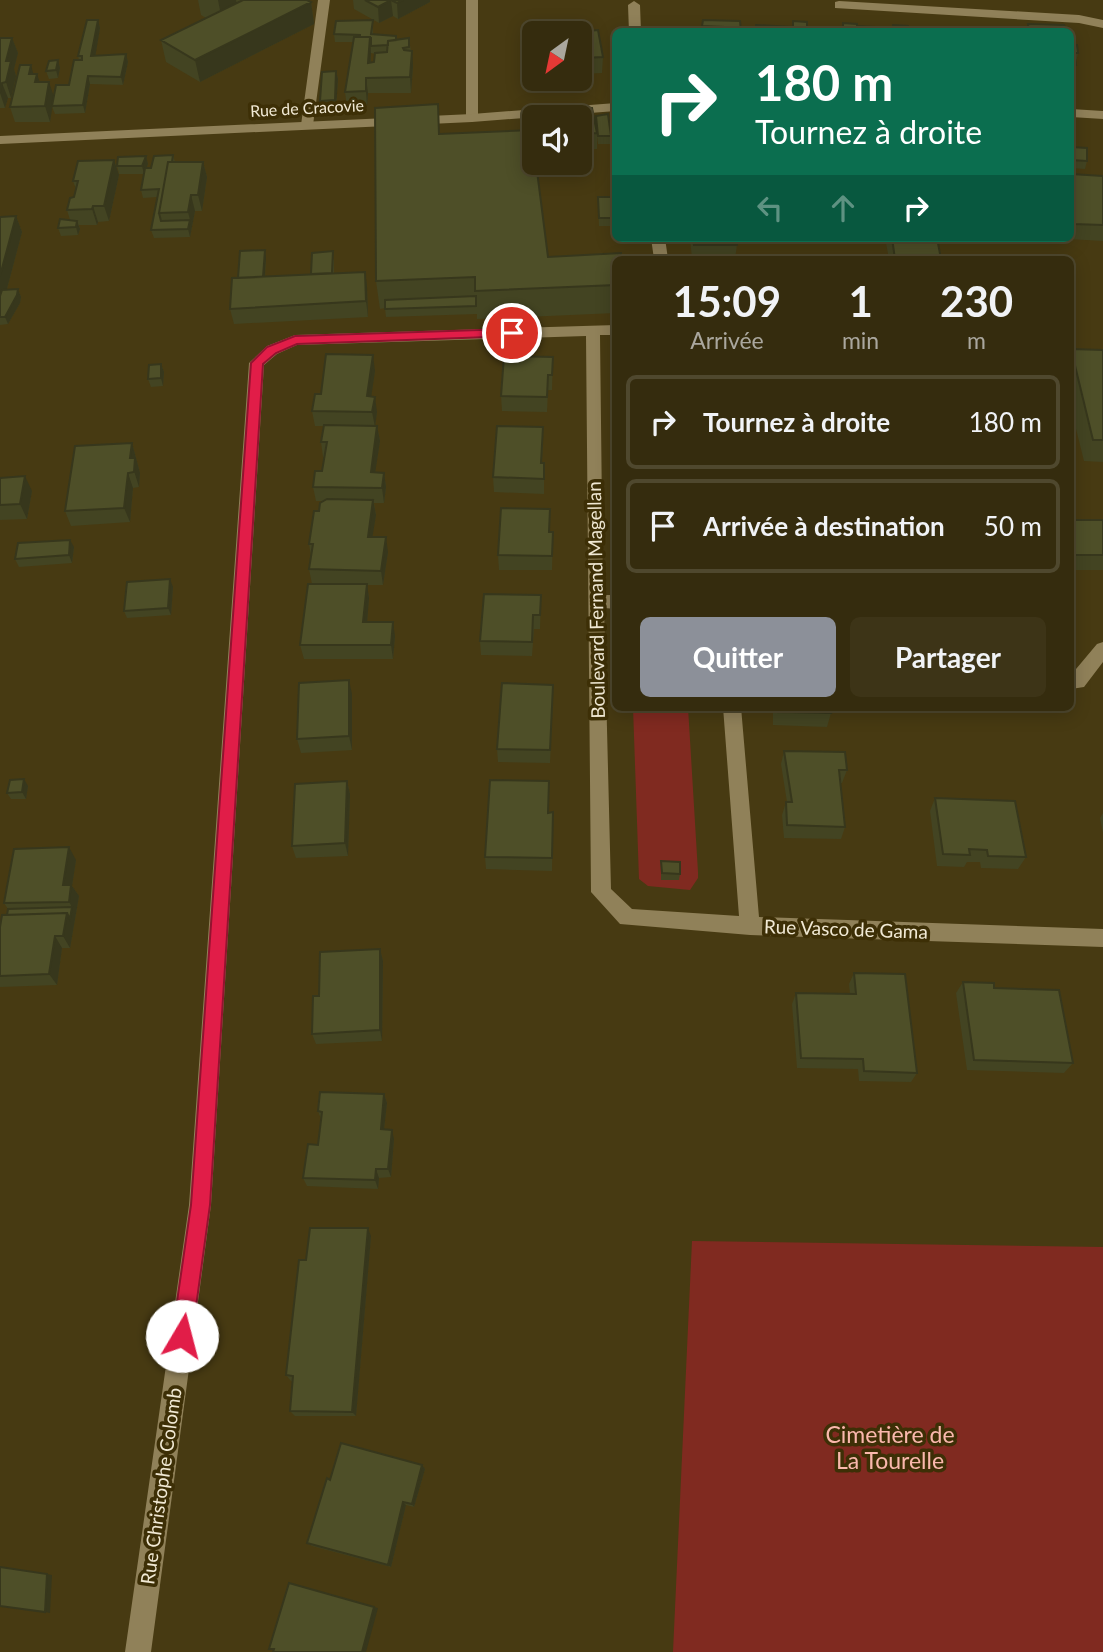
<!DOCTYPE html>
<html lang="fr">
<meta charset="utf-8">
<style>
:root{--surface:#352c0e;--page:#3d3417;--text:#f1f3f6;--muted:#aaa79e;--line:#4f482e;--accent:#8c9099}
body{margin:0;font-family:Lato,sans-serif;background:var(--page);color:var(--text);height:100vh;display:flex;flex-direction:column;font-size:26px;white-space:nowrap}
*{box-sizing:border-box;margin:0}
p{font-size:23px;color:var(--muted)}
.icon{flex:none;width:38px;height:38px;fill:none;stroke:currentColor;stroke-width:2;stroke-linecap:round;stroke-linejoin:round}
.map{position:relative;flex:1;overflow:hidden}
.details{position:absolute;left:612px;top:256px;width:462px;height:455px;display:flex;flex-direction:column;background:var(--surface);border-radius:10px;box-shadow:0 4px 18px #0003,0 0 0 2px var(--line)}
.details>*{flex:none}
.hud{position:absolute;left:612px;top:28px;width:462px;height:214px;border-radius:10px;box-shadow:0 4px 18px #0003,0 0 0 2px var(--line);background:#0b6e4f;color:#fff;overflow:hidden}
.needle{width:46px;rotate:213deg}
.fabs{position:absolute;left:522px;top:21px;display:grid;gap:14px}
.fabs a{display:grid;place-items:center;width:70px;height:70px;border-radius:10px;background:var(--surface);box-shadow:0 4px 18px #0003,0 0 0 2px var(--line);font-size:35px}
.pin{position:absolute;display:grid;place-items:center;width:60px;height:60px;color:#fff;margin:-30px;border:4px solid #fff;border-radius:50%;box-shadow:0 2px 7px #0007}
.me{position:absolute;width:77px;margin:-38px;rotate:8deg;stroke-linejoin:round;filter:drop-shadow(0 0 5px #0008)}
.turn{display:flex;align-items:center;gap:24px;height:147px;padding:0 28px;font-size:32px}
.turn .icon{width:91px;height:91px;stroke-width:2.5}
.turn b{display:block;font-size:49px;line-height:60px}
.lanes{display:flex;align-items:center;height:66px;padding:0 28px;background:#0003;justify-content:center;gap:35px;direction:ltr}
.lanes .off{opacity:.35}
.eta{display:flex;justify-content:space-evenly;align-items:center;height:119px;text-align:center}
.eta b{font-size:42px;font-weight:700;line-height:49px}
.button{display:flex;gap:14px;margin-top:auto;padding:14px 28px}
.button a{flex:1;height:80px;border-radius:10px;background:var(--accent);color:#fff;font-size:28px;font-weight:700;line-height:80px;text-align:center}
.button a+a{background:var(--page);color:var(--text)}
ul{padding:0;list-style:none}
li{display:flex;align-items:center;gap:21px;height:94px;margin:0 14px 10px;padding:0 14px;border:4px solid var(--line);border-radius:10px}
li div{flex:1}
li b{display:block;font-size:26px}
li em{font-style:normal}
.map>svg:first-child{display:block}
</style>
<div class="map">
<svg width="1103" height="1652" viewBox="0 0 1103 1652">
<rect width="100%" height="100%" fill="#473a12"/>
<path fill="#802a20" d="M633 707H688L698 872V878L690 890 648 886 639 879Z
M692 1241 1103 1247V1652H673Z"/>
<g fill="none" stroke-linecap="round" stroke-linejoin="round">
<path fill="#908159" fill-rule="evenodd" d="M318 0H330L313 125 307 129 301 125Z
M466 0H478V118L472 122 466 118Z
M634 1 640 5 641 32H629L628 5Z"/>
<path fill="#908159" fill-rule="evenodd" d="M839 1 1079 15 1103 20V28L1079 23 835 8V2Z
M651 238H665L668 259H654Z
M616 325V335H600L603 595H616V609L604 608 611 889 632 909 739 916 723 707H741L759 917 1103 929V947L750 935 620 924 591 892 586 336 297 345 277 354 264 365 211 1205 151 1652H125L189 1205 249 363 267 346 295 335Z
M1103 642V662L1084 687 1071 689V675L1097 644Z"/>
<path fill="#908159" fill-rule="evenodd" d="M616 103V111L472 122 0 144V136L472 114Z
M1071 109 1103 111V119L1071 117Z"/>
</g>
<path fill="#434422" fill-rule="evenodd" d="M198 0H307L311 2 314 24 200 82 166 62 161 40 206 18 201 15Z
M353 0H430V2L398 19 393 16 379 23 354 9Z
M98 20 100 28 95 56 126 54 128 62 123 85 90 84 85 113 55 114 52 107 50 122H15L10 107 33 74 39 82 54 97 69 85 79 60 78 56Z
M703 20 741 32H702Z
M373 28V34L396 36 397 40 409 38 413 66 411 93H368L367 106 347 107 345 92 353 42H335L334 34ZM371 53 375 54 374 62 371 63Z
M579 33 603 57 602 73 583 74 581 66H579Z
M0 38H12L18 53 14 69 16 76 11 98H8L5 108H0Z
M1071 38 1078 53 1076 62V65L1071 81Z
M58 60 60 68 58 78 49 79 46 71Z
M336 71 338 79 336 108 321 109 320 101Z
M592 108 596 127V116L608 114 611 136V144H598L597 137V149L579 150V117H553V111Z
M440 134 548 257 616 259V313L477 319V314L386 317 385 308 380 309 376 281Z
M1071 147 1087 161 1085 169 1071 168Z
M173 155 175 162H203L207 177 202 211H195L190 237 154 238 151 230 157 197 143 198 141 190 144 174H119L117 166 146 156 148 164 146 168H151Z
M114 160 119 175 109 221 98 222 97 225H79L80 229 78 235 61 236 58 228 70 220 67 210 74 197 76 189 73 181Z
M1071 174 1103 176V241L1068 239V238H1071Z
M598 197 614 218 613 226H599Z
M16 216 22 232 7 289H18L21 297 20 303 8 324 0 325V217Z
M690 238H736L737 245 735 259H692Z
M885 238H937L941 259H889Z
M266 258 265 277 311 274 334 259V273L365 272 367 287 368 317 234 324 230 309 238 278Z
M1071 349 1103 350V462L1084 461 1071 409Z
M553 357 552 390H548L547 412 502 411 501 396Z
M161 364 164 372 163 386 151 387 148 379Z
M375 371 371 396 377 412 375 426H377L380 441 375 472 384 473 386 487 384 503H374L376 515 372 537 388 552 383 585H367L369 598 367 622 395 636 393 659H304L300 645 312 584 309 569 311 556 309 544 323 501H316L313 487 322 471 325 457H323L321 442 324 426H315L312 411 321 394Z
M543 442 542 463H544V494L494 492 493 477Z
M132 443 140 473 139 487 133 488 130 522 71 526 65 511Z
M0 478 32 491 27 519 0 520Z
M1071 520H1103V570H1071Z
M549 532H553L552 570H499L498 555Z
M74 547 72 563 19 567 15 559Z
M173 587 171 615 127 618 124 611Z
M541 595 540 629H534L532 656 481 655 480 641Z
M352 694V750L301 753 297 739Z
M553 698 550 763 498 762 497 749Z
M773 707H830L831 713 827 727 773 725Z
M784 751 847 770 842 783H840L845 827 841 839 784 838 782 815 786 802H787L781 764Z
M347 781 350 794 348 856 296 858 292 846Z
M28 786 26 799H11L7 793Z
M935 798 1026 857 1018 869 981 868 980 862H967L964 867 937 866 930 811Z
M553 812 552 871 486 869 485 857 549 813Z
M1103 813V833L1100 818Z
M76 860 72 886 79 896 74 925 70 948H62L57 985 0 987V927L7 915 8 909 4 903Z
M661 861 680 874 679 880H661Z
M380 949 383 961 382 1041 316 1044 312 1034 319 996Z
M854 973 917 1073 911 1082 859 1081 858 1069 797 1068 792 1004 796 993 850 994 849 984Z
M963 982 994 988 1073 1063 1064 1073 967 1070 956 993Z
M384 1094 387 1103 384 1129 394 1139 391 1177 379 1178 378 1189 307 1186 303 1178 318 1145 321 1119 318 1111Z
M371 1236 356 1416H295L290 1411 293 1381H291L286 1375 306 1260Z
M422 1465 425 1469 414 1507 406 1505 391 1567 312 1546 307 1543 330 1480Z"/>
<path fill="#37371c" d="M218 0H236L238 12 222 21Z
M391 0 393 16 379 23 378 7Z
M403 0H430V2L398 19 397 3Z
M311 2 314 24 200 82 195 60Z
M98 20 100 28 94 64 91 56Z
M370 37 371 53 370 78 368 63Z
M12 38 18 53 14 69 16 76 11 98 6 82V61Z
M582 50 581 66H579V51Z
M412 51 413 66 411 93 410 77Z
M126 54 128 62 123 85 121 77Z
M58 60 60 68 58 78 56 70Z
M31 65 35 80 37 74 42 89 40 98 29 74Z
M336 71 338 79 336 108 335 100Z
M88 76 90 84 85 113 83 105Z
M366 78 368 93 367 106 366 91Z
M49 82 54 97 50 122 45 106Z
M2 83 8 98 5 108 0 93Z
M146 156 148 164 144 174 142 166Z
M114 160 119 175 109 221 104 206Z
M203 162 207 177 202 211 198 195Z
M191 195 195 211 190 237 188 229 190 220 188 212Z
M93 206 98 222 97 225 92 209Z
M16 216 22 232 0 315V276Z
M77 221 80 229 78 235 76 227Z
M265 250 266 258 264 287 263 279Z
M365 272 367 287 368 317 366 301Z
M18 289 21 297 20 303 8 324 5 317Z
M373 355 375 371 369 412 367 396Z
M161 364 164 372 163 386 161 378Z
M375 397 377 412 375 427 372 412Z
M377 426 380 441 373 487 371 472Z
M132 443 140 473 139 487 130 458Z
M128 473 133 488 130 522 124 508Z
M384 473 386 487 384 503 382 488Z
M25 476 32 491 27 519 20 504Z
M373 500 376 515 370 552 368 537Z
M386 537 388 552 383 585 381 571Z
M70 540 74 547 72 563 69 555Z
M170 579 173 587 171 615 168 608Z
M367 584 369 598 366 636 363 622Z
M393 622 395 636 393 659 391 645Z
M349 680 352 694V750L349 736Z
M24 779 28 786 26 799 22 792Z
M347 781 350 794 348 856 345 843Z
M69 847 76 860 72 886 79 896 70 948 63 936 67 913 72 907 69 902 63 885Z
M55 936 62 948 57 985 49 974Z
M380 949 383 961 382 1041 380 1030Z
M384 1094 387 1103 383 1138 381 1129Z
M392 1130 394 1139 391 1177 388 1169Z
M376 1169 379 1178 378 1189 375 1180Z
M368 1228 371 1236 356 1416 352 1412Z
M422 1465 425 1469 414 1507 412 1504Z
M403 1502 406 1505 391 1567 388 1565Z
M47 1574 52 1575 50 1613 45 1612Z
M374 1607 378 1608 366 1652H362Z"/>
<path fill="#4e4f28" stroke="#37371c" stroke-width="2" d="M243 0H307L311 2 195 60 161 40Z
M365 0H403L397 3 391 0 378 7Z
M87 20H98L91 56 126 54 121 77 88 76 83 105 52 106 56 85H69L74 60H82V56H78Z
M373 20 371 34 396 36V40L388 41V45L371 46V37V39H370V37H360V35L334 34 336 21Z
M703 20 740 21 741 32H724V27L702 26Z
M793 21 807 22V28L843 29V23L857 24V26L893 28V25L908 26V29L959 30V32H756V25L793 27Z
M1028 24 1064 25 1067 32H1029Z
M598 30 603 57 583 58 582 50 579 51V33H569Z
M354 37H370L368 63 374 62 375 53 387 52 388 41 409 38V47L403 48 404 50 412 51 410 77 366 78V91L345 92Z
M0 38H12L6 61H11L6 82 2 83 0 92Z
M1071 38H1073L1074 45H1077L1078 53H1074L1076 65H1071Z
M58 60 56 70 46 71 49 61Z
M20 65H31L29 74H37L35 82H49L45 106 10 107Z
M336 71 335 100 320 101 322 72Z
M438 104 439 134 532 130 534 143V163H536L548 257 621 253V259H616V285L475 291V277L376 281 375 108Z
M592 108 597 133 579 134V117H555L553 111Z
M608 114 611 136H598L596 116Z
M1071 147 1087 148V161L1071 160Z
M173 155 172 162H168L159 213 161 221 190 220 188 229 151 230 159 189 141 190 145 168H151L154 156Z
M146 156 142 166H117L118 157Z
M114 160 104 206H93L92 209 67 210 70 198 74 197 78 181H73L78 161Z
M168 162H203L198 195H191L188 212 159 213Z
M1071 174 1103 176V225L1073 224 1071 214Z
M598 197H612L614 218H599Z
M16 216 0 276V217Z
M60 219 77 221 76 227 58 228Z
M693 238H736L737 245H694Z
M892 238H937L941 259H895Z
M265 250 263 277 238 278 240 251Z
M333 251 332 273 311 274 312 253Z
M365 272 366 301 230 309 232 278Z
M18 289 17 295 5 317H0V296L2 290Z
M476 296V306L385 309V300Z
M1071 349 1103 350V440H1093Z
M326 354 373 355 367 396 375 397 372 412 312 411 315 394H321Z
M504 356 553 357 552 375H548L547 397 501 396Z
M161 364V378L148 379 149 365Z
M324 425 377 426 371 472 384 473 382 488 313 487 315 471H322L327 442H321Z
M497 426 543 427 541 463H544V479L493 477Z
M132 443 130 458H135L134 472 128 473 124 508 65 511 75 446Z
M25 476 20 504 0 505V478Z
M327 499 373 500 368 537H386L381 571 309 569 313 544H309L314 511H319L320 503Z
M501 508 550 509 549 532H553L552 556 498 555Z
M1071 520H1103V555H1073L1071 547Z
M70 540 69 555 15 559 18 543Z
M170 579 168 608 124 611 127 582Z
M308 584H367L363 622H393L391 645H300Z
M484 594 541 595 540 615H533L532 642 480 641Z
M349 680V736L297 739 299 683Z
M502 683 553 685 550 750 497 749Z
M776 707H830L831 713 776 712Z
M784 751 845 752 847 770H839L845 827 787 825 786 802H792Z
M24 779 22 792 7 793 10 780Z
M490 780 549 781 548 813 553 812 552 858 485 857Z
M347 781 345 843 292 846 295 784Z
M935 798 1015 801 1026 857 988 856 987 850 969 849 970 855 943 854Z
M69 847 63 885H71L69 902 4 903 14 849Z
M661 861 680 862V874L662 873Z
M72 907 70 919 67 913 7 915 8 909Z
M67 913 63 936H55L49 974 0 976V927L2 915Z
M380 949V1030L312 1034 313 996H319L320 952Z
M854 973 905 974 917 1073 864 1071 863 1059 801 1058 796 993 856 994Z
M963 982 994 983V988L1059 990 1073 1063 974 1060Z
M320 1092 384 1094 381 1129 392 1130 388 1169H376L375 1180 303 1178 308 1144 318 1145 322 1112 318 1111Z
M310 1228H368L352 1412 290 1411 293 1376 286 1375 299 1260H306Z
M341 1443 422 1465 412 1504 403 1502 388 1565 307 1543 327 1478 330 1480Z
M0 1567 47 1574 45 1612 0 1606Z
M289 1583 374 1607 362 1652H273L274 1649H269Z"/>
<path fill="#e11d48" stroke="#92132f" stroke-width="2" d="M512 329 516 331V336L297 344 276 353 263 364 210 1205 192 1336 189 1343 182 1346 175 1343 172 1336 191 1205 251 363 267 347 295 336Z"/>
<g text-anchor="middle" stroke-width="7" stroke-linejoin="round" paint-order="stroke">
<g font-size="16" fill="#f1e9d4" stroke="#3d2f06">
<text transform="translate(307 108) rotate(-3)" y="6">Rue de Cracovie</text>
</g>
<g font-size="19" fill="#f1e9d4" stroke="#3d2f06">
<text transform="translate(596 600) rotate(-91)" y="7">Boulevard Fernand Magellan</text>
<text transform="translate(846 929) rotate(2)" y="7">Rue Vasco de Gama</text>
<text transform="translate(161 1486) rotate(-82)" y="7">Rue Christophe Colomb</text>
</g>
<g font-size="23" fill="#fab8ad" stroke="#3d2f06">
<text x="890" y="1443">Cimetière de<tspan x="890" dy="26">La Tourelle</tspan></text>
</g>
</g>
</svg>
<div class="fabs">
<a><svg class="needle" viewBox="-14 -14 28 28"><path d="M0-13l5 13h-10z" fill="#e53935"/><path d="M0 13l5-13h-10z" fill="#aaa79e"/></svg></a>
<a><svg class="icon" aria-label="sound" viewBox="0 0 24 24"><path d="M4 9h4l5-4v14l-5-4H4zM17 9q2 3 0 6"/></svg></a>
</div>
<div class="pin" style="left:512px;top:333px;background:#d93025"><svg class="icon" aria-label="arrive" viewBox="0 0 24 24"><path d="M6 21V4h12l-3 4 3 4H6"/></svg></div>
<svg class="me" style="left:182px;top:1336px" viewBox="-20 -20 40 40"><circle r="19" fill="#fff"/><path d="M0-13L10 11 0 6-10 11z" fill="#e11d48"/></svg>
<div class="hud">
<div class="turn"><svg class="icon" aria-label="right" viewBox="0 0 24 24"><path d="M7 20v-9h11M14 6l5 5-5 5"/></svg><div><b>180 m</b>Tournez à droite</div></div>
<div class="lanes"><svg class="icon off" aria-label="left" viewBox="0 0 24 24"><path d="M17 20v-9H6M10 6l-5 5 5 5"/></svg><svg class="icon off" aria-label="ahead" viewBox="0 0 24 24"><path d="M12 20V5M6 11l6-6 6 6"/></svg><svg class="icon" aria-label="right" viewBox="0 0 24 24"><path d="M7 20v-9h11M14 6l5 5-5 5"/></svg></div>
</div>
<section class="details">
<div class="eta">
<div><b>15:09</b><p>Arrivée</p></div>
<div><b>1</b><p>min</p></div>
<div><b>230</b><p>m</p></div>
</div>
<ul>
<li><svg class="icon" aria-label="right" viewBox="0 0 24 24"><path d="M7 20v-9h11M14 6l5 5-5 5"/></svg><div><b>Tournez à droite</b></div><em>180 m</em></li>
<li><svg class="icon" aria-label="arrive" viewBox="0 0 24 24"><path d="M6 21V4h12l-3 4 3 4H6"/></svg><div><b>Arrivée à destination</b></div><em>50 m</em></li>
</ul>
<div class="button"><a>Quitter</a><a>Partager</a></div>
</section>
</div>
